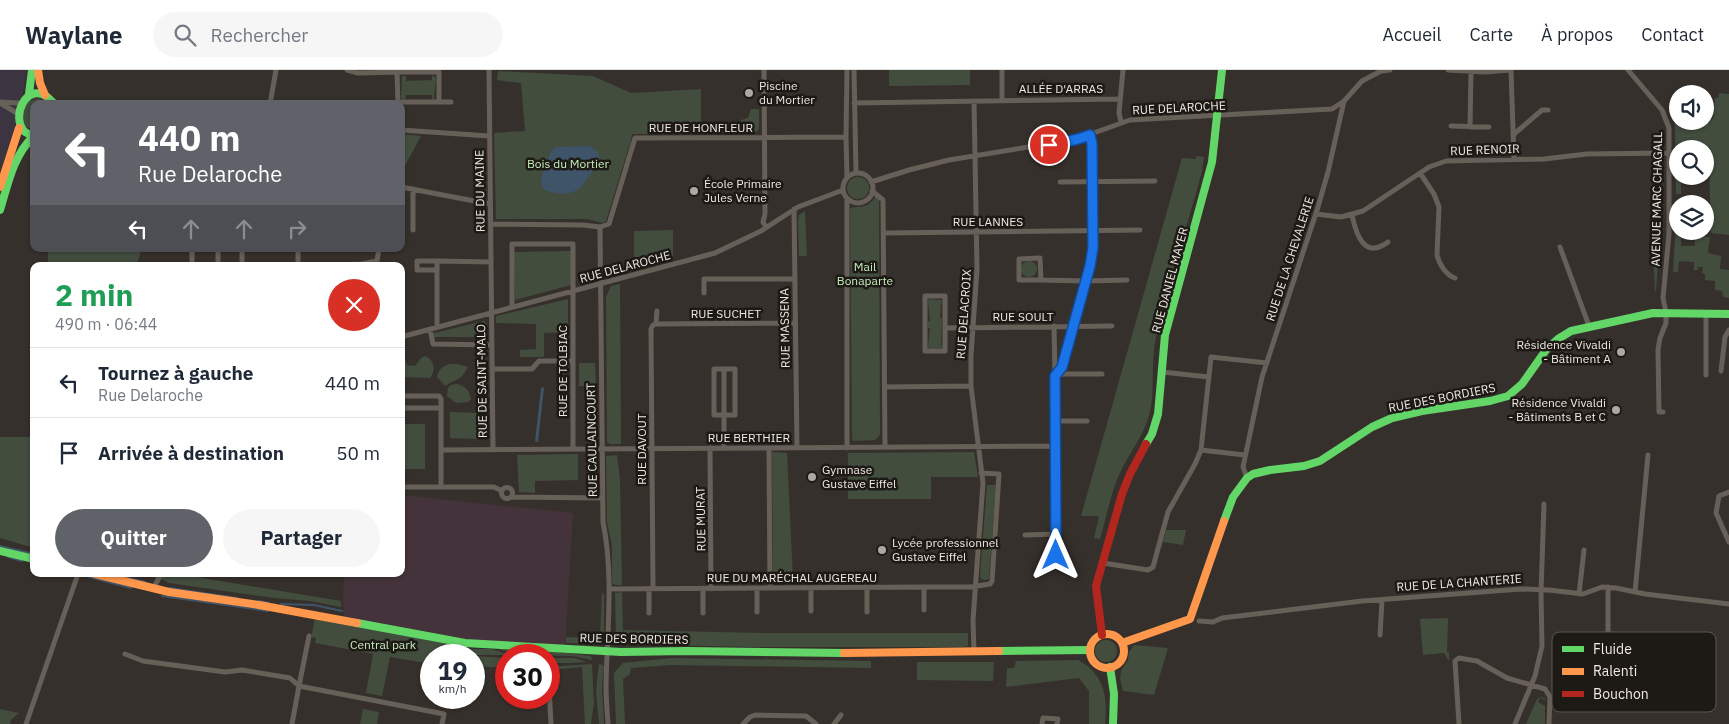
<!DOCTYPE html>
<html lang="fr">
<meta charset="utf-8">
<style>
:root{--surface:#fff;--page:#f6f6f7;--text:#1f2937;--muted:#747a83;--line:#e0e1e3;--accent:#5f6268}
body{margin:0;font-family:"IBM Plex Sans",sans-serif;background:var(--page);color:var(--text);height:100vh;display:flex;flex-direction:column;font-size:19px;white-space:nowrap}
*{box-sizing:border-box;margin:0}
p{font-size:16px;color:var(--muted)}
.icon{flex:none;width:28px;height:28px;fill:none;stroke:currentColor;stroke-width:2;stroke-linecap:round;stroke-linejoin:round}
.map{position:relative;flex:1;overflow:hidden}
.drawer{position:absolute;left:30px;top:192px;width:375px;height:315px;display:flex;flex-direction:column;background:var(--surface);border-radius:10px;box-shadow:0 1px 4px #0004}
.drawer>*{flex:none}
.hud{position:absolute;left:30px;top:30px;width:375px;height:152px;border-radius:10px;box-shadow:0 1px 4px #0004;background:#5f6268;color:#fff;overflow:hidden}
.fabs{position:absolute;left:1669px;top:15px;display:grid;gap:10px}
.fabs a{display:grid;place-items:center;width:45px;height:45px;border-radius:50%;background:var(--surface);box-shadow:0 1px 4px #0004;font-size:25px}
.speed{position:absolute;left:420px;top:574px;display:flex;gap:10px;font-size:25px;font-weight:700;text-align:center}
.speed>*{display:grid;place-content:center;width:65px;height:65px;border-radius:50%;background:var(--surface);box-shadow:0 1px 4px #0004;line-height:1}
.speed small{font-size:12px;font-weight:400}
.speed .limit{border:8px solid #d22;background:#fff;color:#111}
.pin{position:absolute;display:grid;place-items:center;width:42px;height:42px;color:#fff;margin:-21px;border:2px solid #fff;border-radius:50%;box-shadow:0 1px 5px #0007}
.me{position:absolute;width:55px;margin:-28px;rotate:0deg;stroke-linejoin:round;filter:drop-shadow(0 0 4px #0008)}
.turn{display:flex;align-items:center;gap:18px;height:105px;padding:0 25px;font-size:22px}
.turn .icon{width:65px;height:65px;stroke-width:2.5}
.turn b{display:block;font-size:35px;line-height:42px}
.lanes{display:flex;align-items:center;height:48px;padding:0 25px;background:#0003;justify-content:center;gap:25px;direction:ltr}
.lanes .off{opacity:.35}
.round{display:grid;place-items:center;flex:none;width:52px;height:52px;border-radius:26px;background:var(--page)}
.overview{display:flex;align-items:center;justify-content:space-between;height:85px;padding:0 25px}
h1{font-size:30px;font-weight:800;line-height:38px;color:#1e9e55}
.button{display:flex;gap:10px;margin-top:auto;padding:10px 25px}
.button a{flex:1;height:58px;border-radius:30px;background:var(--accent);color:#fff;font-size:20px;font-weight:800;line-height:58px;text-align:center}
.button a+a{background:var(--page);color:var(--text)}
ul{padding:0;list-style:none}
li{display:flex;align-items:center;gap:15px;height:70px;padding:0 25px;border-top:1px solid var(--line)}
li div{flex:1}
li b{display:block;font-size:19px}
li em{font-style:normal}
header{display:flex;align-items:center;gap:30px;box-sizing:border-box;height:70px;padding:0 25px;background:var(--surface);border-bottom:1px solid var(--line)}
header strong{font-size:24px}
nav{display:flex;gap:28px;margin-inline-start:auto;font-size:18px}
.search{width:350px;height:45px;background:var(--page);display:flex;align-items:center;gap:12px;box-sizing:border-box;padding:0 18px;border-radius:28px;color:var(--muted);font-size:19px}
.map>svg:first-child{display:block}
</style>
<header>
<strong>Waylane</strong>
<div class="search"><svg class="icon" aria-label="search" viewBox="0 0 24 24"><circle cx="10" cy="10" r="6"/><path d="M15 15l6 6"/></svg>Rechercher</div>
<nav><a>Accueil</a><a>Carte</a><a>À propos</a><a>Contact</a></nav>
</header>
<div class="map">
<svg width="1729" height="654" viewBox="0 0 1729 654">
<rect width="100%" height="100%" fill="#36302c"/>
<path fill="#44333a" d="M401 425 573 443 565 579 465 573 344 550 343 531 344 504H401Z"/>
<path fill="#3d3442" d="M0 0H26L24 17 12 66 0 101Z"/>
<path fill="#424d3e" d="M889 0H970V15L889 16Z
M498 1 593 6 631 23 701 19V64H632L631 70 606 151 603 153 587 149H496L494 63 525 61 521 13 497 10Z
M432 5 436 8 434 29 432 30V25H406L405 30 401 28 402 6H406V11L432 10Z
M1719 23 1729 24V165L1711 163 1709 91H1705V79H1678V106H1681V124H1676L1675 52 1705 51V48L1713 49 1715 28H1718Z
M39 28 49 34H34L33 61 23 54 22 39 29 31Z
M751 39H759V59L755 63H713V55L718 54V57H743V55H741V50L748 48Z
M404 64 421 66 401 103V67Z
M1196 86 1204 87 1202 101C1187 157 1169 211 1156 267 1150 293 1156 320 1149 346 1142 369 1127 386 1118 407 1110 427 1106 449 1100 469L1094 468 1099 446H1081L1182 88 1196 89Z
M847 118a11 11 0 1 1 22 0a11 11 0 1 1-22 0Z
M876 126 879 129 880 365 875 370 854 371 852 369 850 140 849 139C861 134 866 141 876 126Z
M805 141 807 186H799L798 150 799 145Z
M1651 147H1661L1656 221H1655L1653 177H1652Z
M1676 154H1677L1678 161H1681V176H1695V161H1699V167H1710L1708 183 1721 186 1720 199 1729 200V236V228L1723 227 1722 221 1715 220V211L1705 210V204L1702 203 1703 197H1698V200H1694V192L1679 191 1678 202H1673Z
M673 160V186L634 187V161Z
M48 179H142L136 196H48Z
M571 181V215L515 230 514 182Z
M1021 199a8 8 0 1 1 16 0a8 8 0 1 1-16 0Z
M620 214 621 374H610L607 372 606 227 611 216Z
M568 229V262L544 263V287H520V280L536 279V254L496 253V246Z
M929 229 941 230 942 232 941 234 940 248H942L941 275 943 276 941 278H929L928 276 930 258H928V252L930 251 928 231Z
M484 251 487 254V267L482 272 481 267H434V263Z
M404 286 407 295 415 296 421 288 425 286C435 290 436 300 430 308L401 307V287Z
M579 293H595L596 316H579Z
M449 294H458L468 297C459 313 458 307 445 316L437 307C438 300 442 297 449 294Z
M457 314C465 316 470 321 471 329L468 332 456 333 447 326 448 318 451 315Z
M450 342 478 343V369L450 368Z
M401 354H425V399H401Z
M0 367H34V478L0 468Z
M772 382 787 383 793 509 773 510Z
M974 382 978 407H931V429H848V383Z
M578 384V410L535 411V423L519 422 517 385Z
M617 385 620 410 622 515H615L612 513V476L607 452 606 386Z
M987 415H996L989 509 985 510 981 509 980 505Z
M1166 460H1186L1183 475 1163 472Z
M129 504H178L341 531V537L310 531 274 528 169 513 159 508Z
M602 522 604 525V570L598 574 566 573V567L600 568Z
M622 522 623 560 766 563H968V576L963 577H755L620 574 616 569 615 523Z
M315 548 448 574 447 585H431V594L390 587 382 626 366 623 373 584 315 573 316 568 311 567Z
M1448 548 1447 582H1449V591L1444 583 1423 585 1420 549Z
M1095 581a11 11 0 1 1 22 0a11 11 0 1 1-22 0Z
M1134 575 1168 578 1154 625 1123 621 1120 608 1121 601 1128 590 1129 582Z
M463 577 470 578V579H492L510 585H462Z
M498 579 540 580 591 586 592 590 573 586 516 585Z
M474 586 506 588V598L474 596Z
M549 588H574L587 592 568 593H549Z
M671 588 871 591V598L671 595 631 598 630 604 623 609 625 654H616L614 603 623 593Z
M1078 590C1104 604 1108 626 1105 654H1089V621L1079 608 1006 617 1007 598H1014L1016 591Z
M917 592H994L993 611 917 610Z
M592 594 594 633 591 654H585L582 597 549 600V595L561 596Z
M599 594 603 595 604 597 602 618 604 654H599L596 621Z
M1541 627 1546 629V630L1540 628 1538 632 1545 636V654H1526L1537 629Z
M0 639 19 643 11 650 10 654H0Z
M363 639 379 642 377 654H360Z"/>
<path fill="#3f5469" d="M590 76 598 82 600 89C598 95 594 97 592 102 582 119 572 128 551 122 548 121 543 120 542 116 539 109 548 86 552 80L556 77Z
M543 317 544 318 538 372 535 371 541 318Z"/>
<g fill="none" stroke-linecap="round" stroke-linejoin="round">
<path stroke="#3f5469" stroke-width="2" d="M0 476 34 484
M8 487 22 491
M30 492 34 493
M111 504 145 512
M89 507 131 518
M170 518 237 528
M162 526 268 541
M259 531 269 533
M281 534 314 535 342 541"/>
<path stroke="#676058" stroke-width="5" d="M347 0 358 3 397 2
M489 0 493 380
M764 0 765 144 763 152 766 157
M847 0 846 67 847 108
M854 0 856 103
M1002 0V30
M1448 0 1485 2 1509 0
M1511 0 1514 89
M1628 0 1662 40 1669 58V164L1663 228 1666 242V253L1660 268 1658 280 1659 342H1663
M974 31 977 199 971 286V316L983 413 973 550 974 582
M0 32 18 33
M398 32H439V2H397L398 34
M439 32H451
M0 33 15 42
M854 33 1120 29
M270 34 276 0
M1121 52 1119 43 1123 0
M1451 56 1489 57
M1470 57 1471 1
M401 60 489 66
M1513 65 1542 40H1548
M1420 103 1434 124 1439 137 1437 185C1439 194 1446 205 1455 208
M843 118a15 15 0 1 1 30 0a15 15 0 1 1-30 0Z
M871 112 909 100 949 90 1077 69 1130 50 1332 39 1344 31
M1060 112 1155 111
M401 117 490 134
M413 119V160
M872 121 883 130 885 377
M794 139 797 378
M1316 144 1341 147 1363 141 1429 97 1446 91 1544 89 1587 84 1669 83
M1352 145C1356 164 1364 190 1388 172
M491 154 583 155 600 157 609 154 635 68 846 67
M600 157 603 452C614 506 607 561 606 616 606 628 607 641 608 654
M884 163 1140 160
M1560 177 1589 256
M192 195V179
M218 195V179
M242 195V179
M298 195V179
M185 196 342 195 361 194 377 191
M376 196 379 179
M437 200H417V191H437
M1041 210H1019V189L1040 188 1041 210 1085 211 1127 210
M704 223V209H795
M925 226H945V281H925Z
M512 237V174H573V379
M656 254 795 253
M1054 256 1055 306 1063 304H1102
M437 257V191L491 192
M945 258 1112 256
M430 259 433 274 491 275
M401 267 715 183 761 161 798 137 843 120
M492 299H532L539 291H573
M714 299H735V345H714Z
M724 299V378
M1721 301 1725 267 1729 260
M1162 302 1209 307
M1706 305V243
M885 317 971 316
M401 326H439L441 329V416
M401 338H441
M1056 351H1087
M710 378 711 519
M769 378 770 518
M847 378V129
M441 380 1056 376
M1201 380 1245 385
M1247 408 1243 397 1262 307 1318 137 1328 102 1344 31 1362 11 1381 1 1390 0
M401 417H494L502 421
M501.5 423a5.5 5.5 0 1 1 11 0a5.5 5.5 0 1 1-11 0Z
M1729 422 1719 426 1716 443 1729 472
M511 427 602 428
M1025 465 1056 464
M1056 491 1055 306 1062 297 1090 196 1093 178 1092 74 1090 65
M1103 493 1148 500 1153 497 1168 442 1195 394 1201 380 1211 287 1267 293
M924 517V540
M811 518V541
M867 518V542
M153 519 161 504
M609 519 924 517H971L990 514 992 511 999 404 981 403
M649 519V543
M653 519 651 259 653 255 656 254 657 241
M703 519V543
M757 519V542
M1635 522 1648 385
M1579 524 1584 480
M1199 551 1213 552 1222 548 1362 531 1521 519 1549 520 1583 524 1602 517 1616 518 1645 524 1729 534
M1380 565 1382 530
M1608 573V517
M125 584 143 591 225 602 242 600 290 608 299 616
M299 616 309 566
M549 616 551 654
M26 654 78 504
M292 654 299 616 444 644 442 654
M743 654 750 647 755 645 806 646 816 654
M834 654 841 645
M1042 654 1043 648 1058 649 1057 654
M1459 654 1455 591 1459 588 1477 591 1507 608 1545 619 1550 627 1549 654
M1515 654 1535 606 1542 576 1541 522 1544 434"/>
<path stroke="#63d668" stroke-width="8" d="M29 24 32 0
M34 67C31 65 26 63 24 61 11 46 26 14 46 26 49 28 52 32 55 34
M0 140C8 114 13 86 33 67
M1146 374 1152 364 1158 344 1165 265 1212 92 1222 0
M1224 451 1233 427 1247 408 1253 404 1270 400 1304 396 1320 391 1372 357 1392 348 1422 341 1490 331 1508 326 1522 314 1546 280 1558 269 1571 261 1653 243 1729 244
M0 481 34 489
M357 553 465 573 621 582 686 581 844 583
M999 581 1090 580
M1110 597 1114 624 1113 654"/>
<path stroke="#ff974d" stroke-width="8" d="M38 0 40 13 45 25
M0 117 19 58
M95 504 169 522 259 535 357 553
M1090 581a17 17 0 1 1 34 0a17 17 0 1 1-34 0Z
M1122 573 1190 549 1224 451
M844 583 999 581"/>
<path stroke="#b3261e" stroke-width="8" d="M1102 565 1096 516 1122 424 1130 404 1146 374"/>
</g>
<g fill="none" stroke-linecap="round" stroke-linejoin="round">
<g stroke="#114b97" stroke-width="12">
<path id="route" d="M1049 75 1078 69 1090 65 1092 74 1093 178 1090 196 1062 297 1055 306 1056 485"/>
</g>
<use href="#route" stroke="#1a73e8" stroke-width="9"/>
</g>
<g fill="#aea8a3" stroke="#1d1915" stroke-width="2">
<circle cx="749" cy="23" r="5"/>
<circle cx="694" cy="121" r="5"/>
<circle cx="1621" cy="282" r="5"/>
<circle cx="1616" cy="340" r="5"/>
<circle cx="812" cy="407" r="5"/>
<circle cx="882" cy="480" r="5"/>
</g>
<g text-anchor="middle" stroke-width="5" stroke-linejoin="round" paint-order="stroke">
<g font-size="12" fill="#eee8e3" stroke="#1d1915" text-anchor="start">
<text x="759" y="20">Piscine<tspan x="759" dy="14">du Mortier</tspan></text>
<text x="704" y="118">École Primaire<tspan x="704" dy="14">Jules Verne</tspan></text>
<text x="1611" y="279" text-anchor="end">Résidence Vivaldi<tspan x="1611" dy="14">- Bâtiment A</tspan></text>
<text x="1606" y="337" text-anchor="end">Résidence Vivaldi<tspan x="1606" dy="14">- Bâtiments B et C</tspan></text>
<text x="822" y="404">Gymnase<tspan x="822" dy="14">Gustave Eiffel</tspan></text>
<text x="892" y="477">Lycée professionnel<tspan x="892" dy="14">Gustave Eiffel</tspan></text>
</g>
<g font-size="12" fill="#eee8e3" stroke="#1d1915">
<text x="1061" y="23">ALLÉE D'ARRAS</text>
<text transform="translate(1179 38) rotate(-3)" y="4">RUE DELAROCHE</text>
<text x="701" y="62">RUE DE HONFLEUR</text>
<text transform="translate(1485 80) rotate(-2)" y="4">RUE RENOIR</text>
<text transform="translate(480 121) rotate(-91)" y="4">RUE DU MAINE</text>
<text transform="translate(1657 129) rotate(-89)" y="4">AVENUE MARC CHAGALL</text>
<text x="988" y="156">RUE LANNES</text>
<text transform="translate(1290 189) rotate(-72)" y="4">RUE DE LA CHEVALERIE</text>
<text transform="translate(625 197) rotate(-15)" y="4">RUE DELAROCHE</text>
<text transform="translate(1170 210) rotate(-75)" y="4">RUE DANIEL MAYER</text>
<text x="726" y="248">RUE SUCHET</text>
<text transform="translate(964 244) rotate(-86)" y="4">RUE DELACROIX</text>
<text x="1023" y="251">RUE SOULT</text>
<text transform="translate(785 258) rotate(-91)" y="4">RUE MASSENA</text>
<text transform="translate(563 301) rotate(-90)" y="4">RUE DE TOLBIAC</text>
<text transform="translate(482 311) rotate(-91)" y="4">RUE DE SAINT-MALO</text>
<text transform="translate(1442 328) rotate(-11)" y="4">RUE DES BORDIERS</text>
<text x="749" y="372">RUE BERTHIER</text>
<text transform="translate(592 370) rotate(-91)" y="4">RUE CAULAINCOURT</text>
<text transform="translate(642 379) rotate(-90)" y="4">RUE DAVOUT</text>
<text transform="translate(701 449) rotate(-91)" y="4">RUE MURAT</text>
<text x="792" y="512">RUE DU MARÉCHAL AUGEREAU</text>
<text transform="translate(1459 513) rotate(-4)" y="4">RUE DE LA CHANTERIE</text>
<text transform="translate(634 569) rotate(1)" y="4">RUE DES BORDIERS</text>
</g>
<g font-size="12" fill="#c5edbc" stroke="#1d1915">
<text x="568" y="98">Bois du Mortier</text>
<text x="865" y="201">Mail<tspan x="865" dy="14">Bonaparte</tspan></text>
<text x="383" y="579">Central park</text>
</g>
</g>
<rect x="1552" y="562" width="164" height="80" rx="8" fill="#1d1915" stroke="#5c5753" stroke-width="1"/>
<rect x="1562" y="576" width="22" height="6" fill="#63d668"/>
<rect x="1562" y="598" width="22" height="7" fill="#ff974d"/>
<rect x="1562" y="621" width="22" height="6" fill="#b3261e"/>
<g font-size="14" fill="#eee8e3">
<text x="1593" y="584">Fluide</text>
<text x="1593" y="606">Ralenti</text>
<text x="1593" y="629">Bouchon</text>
</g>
</svg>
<div class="fabs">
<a><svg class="icon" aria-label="sound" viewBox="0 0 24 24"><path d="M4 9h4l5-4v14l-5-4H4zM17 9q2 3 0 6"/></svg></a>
<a><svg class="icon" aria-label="search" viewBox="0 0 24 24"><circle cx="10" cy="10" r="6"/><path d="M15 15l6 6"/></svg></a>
<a><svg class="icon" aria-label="layers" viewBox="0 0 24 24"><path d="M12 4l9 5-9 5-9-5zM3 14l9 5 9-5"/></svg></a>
</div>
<div class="speed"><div>19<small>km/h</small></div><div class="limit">30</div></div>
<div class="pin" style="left:1049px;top:75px;background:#d93025"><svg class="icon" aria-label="arrive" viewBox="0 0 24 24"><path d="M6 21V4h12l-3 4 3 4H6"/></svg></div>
<svg class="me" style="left:1056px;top:485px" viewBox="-20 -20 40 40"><path d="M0-17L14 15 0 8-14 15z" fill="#1a73e8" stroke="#fff" stroke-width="4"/></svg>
<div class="hud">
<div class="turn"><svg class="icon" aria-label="left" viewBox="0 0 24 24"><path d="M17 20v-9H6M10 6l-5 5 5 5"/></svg><div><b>440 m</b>Rue Delaroche</div></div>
<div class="lanes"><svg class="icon" aria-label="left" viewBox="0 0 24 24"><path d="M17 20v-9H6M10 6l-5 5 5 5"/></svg><svg class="icon off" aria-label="ahead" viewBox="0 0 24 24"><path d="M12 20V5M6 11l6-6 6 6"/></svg><svg class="icon off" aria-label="ahead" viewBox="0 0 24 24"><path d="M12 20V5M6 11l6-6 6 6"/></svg><svg class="icon off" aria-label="right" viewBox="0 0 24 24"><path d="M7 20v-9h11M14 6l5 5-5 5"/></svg></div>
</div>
<section class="drawer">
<div class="overview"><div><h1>2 min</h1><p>490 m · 06:44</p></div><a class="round" style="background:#d93025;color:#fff"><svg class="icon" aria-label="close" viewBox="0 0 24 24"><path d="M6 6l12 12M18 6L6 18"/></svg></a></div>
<ul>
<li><svg class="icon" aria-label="left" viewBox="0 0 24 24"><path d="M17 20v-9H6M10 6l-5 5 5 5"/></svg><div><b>Tournez à gauche</b><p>Rue Delaroche</p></div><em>440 m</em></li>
<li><svg class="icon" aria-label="arrive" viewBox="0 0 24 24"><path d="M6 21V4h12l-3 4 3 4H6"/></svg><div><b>Arrivée à destination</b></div><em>50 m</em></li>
</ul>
<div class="button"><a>Quitter</a><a>Partager</a></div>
</section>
</div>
